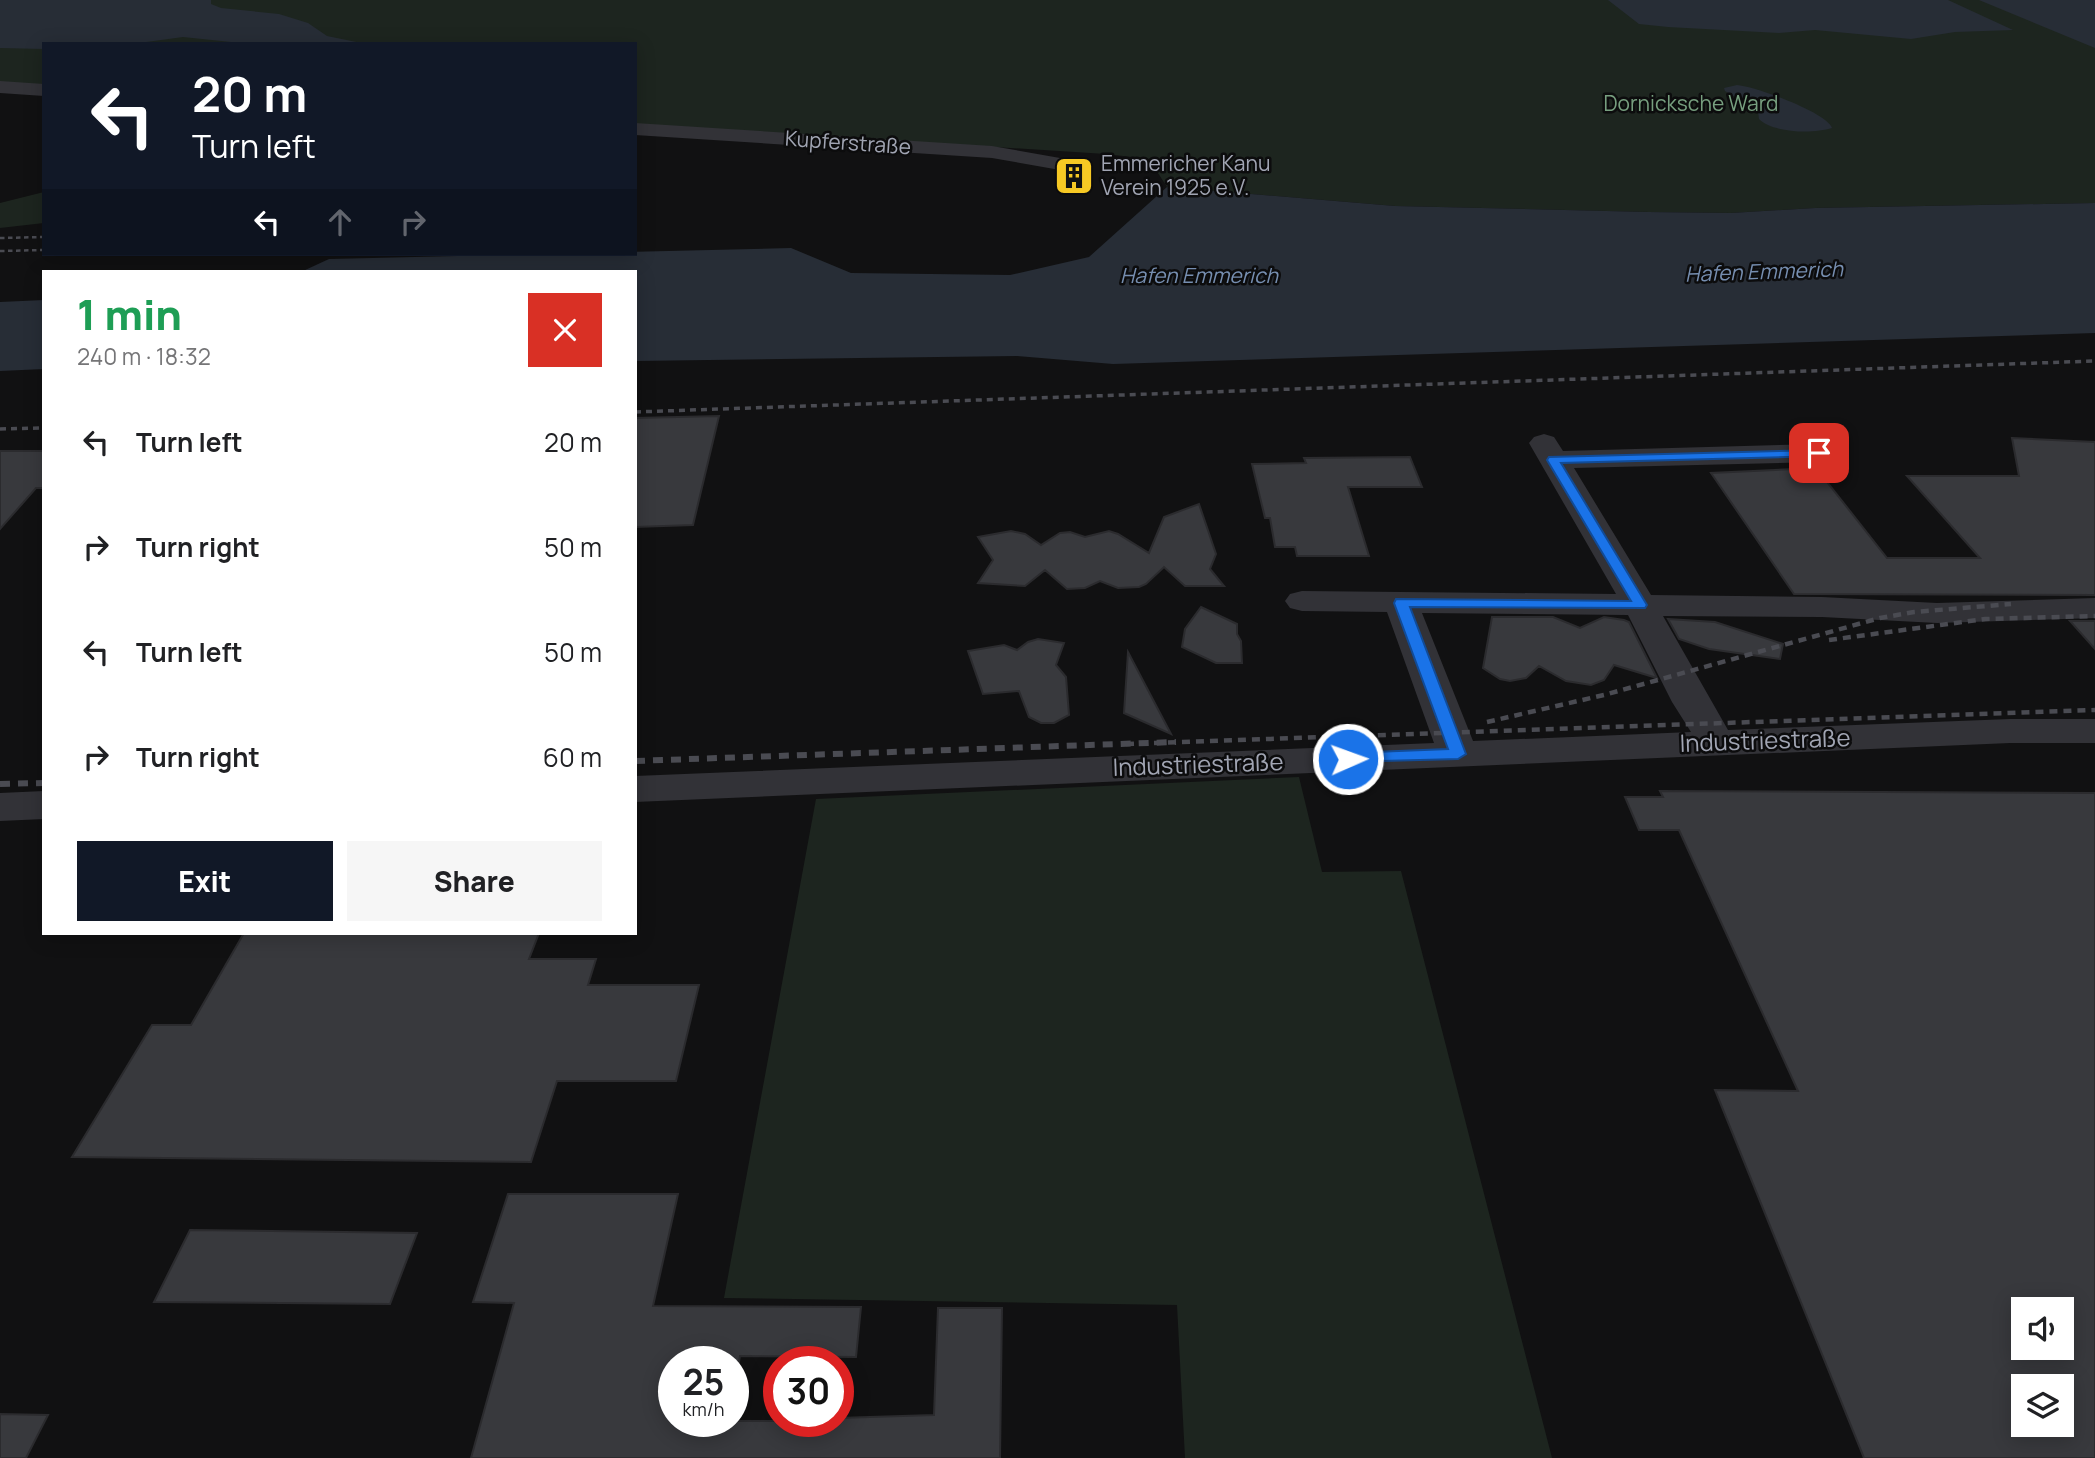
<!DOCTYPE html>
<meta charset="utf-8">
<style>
:root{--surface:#fff;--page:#f6f6f6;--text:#202124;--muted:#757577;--accent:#111827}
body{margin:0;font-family:Manrope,sans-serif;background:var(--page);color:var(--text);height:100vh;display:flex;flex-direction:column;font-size:26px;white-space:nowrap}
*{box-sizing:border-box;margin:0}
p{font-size:23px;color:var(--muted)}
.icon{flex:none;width:38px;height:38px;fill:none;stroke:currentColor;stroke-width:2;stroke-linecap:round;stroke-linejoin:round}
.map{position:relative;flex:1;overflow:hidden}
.side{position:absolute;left:42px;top:270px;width:595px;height:665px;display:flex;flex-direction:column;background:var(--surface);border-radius:0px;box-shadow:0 4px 18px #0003}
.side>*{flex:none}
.guide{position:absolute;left:42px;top:42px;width:595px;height:214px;border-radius:0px;box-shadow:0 4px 18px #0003;background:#111827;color:#fff;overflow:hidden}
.buttons{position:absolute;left:2011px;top:1297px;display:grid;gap:14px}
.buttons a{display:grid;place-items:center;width:63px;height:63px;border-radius:0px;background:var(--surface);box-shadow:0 4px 18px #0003;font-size:35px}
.speed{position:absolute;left:658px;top:1346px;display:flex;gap:14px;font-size:35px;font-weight:700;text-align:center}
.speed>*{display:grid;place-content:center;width:91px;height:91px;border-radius:50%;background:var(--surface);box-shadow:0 4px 18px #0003;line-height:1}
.speed small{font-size:18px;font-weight:400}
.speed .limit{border:10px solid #d22;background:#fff;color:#111}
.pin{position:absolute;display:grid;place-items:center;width:60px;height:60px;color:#fff;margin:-30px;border-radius:14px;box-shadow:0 4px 10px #0006}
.me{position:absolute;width:77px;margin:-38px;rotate:88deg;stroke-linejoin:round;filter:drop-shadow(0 0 5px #0008)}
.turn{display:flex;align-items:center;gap:24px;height:147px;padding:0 35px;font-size:32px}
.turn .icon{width:91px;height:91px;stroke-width:2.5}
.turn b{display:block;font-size:49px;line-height:60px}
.lanes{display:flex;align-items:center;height:66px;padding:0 35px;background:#0003;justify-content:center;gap:35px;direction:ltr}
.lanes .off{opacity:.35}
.round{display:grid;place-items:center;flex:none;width:74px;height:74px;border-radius:0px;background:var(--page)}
.headline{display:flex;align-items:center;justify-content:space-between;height:119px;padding:0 35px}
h1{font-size:42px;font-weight:800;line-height:52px;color:#1e9e55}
.button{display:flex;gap:14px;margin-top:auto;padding:14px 35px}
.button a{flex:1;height:80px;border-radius:0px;background:var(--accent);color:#fff;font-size:28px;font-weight:800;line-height:80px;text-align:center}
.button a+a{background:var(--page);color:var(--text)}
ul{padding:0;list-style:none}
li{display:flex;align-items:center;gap:21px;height:105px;padding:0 35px}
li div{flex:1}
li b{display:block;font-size:26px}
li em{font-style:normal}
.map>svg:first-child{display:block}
</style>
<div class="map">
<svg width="2095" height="1458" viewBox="0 0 2095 1458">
<rect width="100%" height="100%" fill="#111112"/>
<path fill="#1d251f" d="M0 0H2095V203L1815 208 1731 213 1648 212 1395 206 1167 187 1149 159 1106 154 635 124V44H44V86L0 84Z
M44 192V223L0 228V203Z
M1299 777 1322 872 1401 871 1552 1458H1185L1177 1305 724 1298 816 799Z"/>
<path fill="#272d36" d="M0 0H211V4L221 8 279 14 308 23 327 36 366 44H250L183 37 132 44H44V49L0 48Z
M1608 0H1948L2013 30 1955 32 1911 39 1815 30 1779 33 1668 27 1639 24Z
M1979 0H2095V48Z
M1737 85C1754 86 1828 113 1832 128 1813 134 1773 133 1759 119L1758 111 1725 91 1724 88Z
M1167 187 1395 206 1648 212 1731 213 1815 208 2095 203V333L1113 364 1017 356 635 361V271H303L329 259 791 248 851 273 1010 275 1089 257Z
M44 300V369L0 371V302Z"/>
<path fill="#38393d" stroke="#2b2b2e" stroke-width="2" fill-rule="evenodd" d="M719 416 693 525 635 527V418Z
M2012 438 2095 442V595L1794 594 1711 473 1816 468 1887 558H1980L1907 476H2019Z
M0 451H44V488H36L0 529Z
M1410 457 1422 487H1348L1369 556H1297L1295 547H1275L1270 518H1265L1252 464 1306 463 1304 458Z
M1199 504 1216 554 1210 569 1224 586H1185L1164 567 1146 584 1139 587 1118 588 1100 581 1085 588 1067 589 1045 570 1025 586 978 583 993 560 978 537 1011 531 1025 534 1041 545 1060 533 1070 532 1085 537 1109 531 1118 534 1149 553 1164 517Z
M1201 607 1237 624V634L1241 641 1242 663H1216L1182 647 1185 629Z
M1492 617H1553L1580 628 1604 617 1624 620 1629 622 1657 678 1614 665 1604 680 1591 685 1566 681 1539 666 1526 678 1510 681 1500 679 1483 668Z
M1668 619 1715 622 1783 644 1780 659 1709 649 1679 639Z
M2070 621H2095V649Z
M1038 639 1064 643 1056 665 1066 677 1069 715 1054 723H1041L1029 717 1019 691 983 694 968 651 1004 645 1017 650 1028 642Z
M1128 652 1171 734 1124 713Z
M1660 791 2095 793V1458H1864L1715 1090 1798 1091 1679 830H1639L1625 797H1663ZM2023 1309H2062V1348H2023ZM2023 1386H2062V1424H2023Z
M244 933H539L529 959H596L588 985H699L676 1081H557L531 1162 72 1157 152 1025H191Z
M508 1194H678L653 1306 861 1307 856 1357 740 1356 739 1362H674V1421H838V1418L934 1415 938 1308H1002L1000 1458H471L514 1303 473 1302Z
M190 1230 417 1233 390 1304 154 1302Z
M0 1414 48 1415 26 1458H0Z"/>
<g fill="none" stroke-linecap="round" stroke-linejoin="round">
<path fill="#323237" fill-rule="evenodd" d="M0 81 44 84V96L0 93Z
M635 123 992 146 1060 158 1067 160 1070 164 1067 168 1060 170 992 158 635 135Z
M1544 434 1554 437 1563 451 1819 444 1830 447 1834 453 1830 459 1819 462 1574 468 1651 595 1822 597 1937 603 2095 598V618L1937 623 1822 617 1663 616 1728 730 2010 719H2095V743H2010L635 802V776L1434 743 1387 612 1302 611 1290 608 1285 601 1290 594 1302 591 1616 594 1529 443 1534 437ZM1422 613 1628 615 1672 702 1691 732 1473 741Z
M44 791V819L0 821V793Z"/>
<path stroke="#4a4b52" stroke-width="2.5" stroke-dasharray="4.5 3.5" stroke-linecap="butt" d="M0 238 44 237
M0 251 44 250"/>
<path stroke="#4a4b52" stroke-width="3.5" stroke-dasharray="6 5" stroke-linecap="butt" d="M635 412 2095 361
M0 429 44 428"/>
<path stroke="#4a4b52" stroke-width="4.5" stroke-dasharray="8 6" stroke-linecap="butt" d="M1829 640 1985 619 2095 616
M1487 722 1604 695 1880 618 1914 612 2011 604
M1126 744 2095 710"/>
<path stroke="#4a4b52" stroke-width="6" stroke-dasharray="10 8" stroke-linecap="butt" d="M635 761 1176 742
M0 784 44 783"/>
</g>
<path fill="#1a73e8" stroke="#114b97" stroke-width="2" d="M1819 450 1823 451V456L1561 463 1647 605 1645 608 1410 607 1466 754 1458 759 1343 762 1340 759 1348 753 1448 749 1394 603 1396 599 1631 601 1547 460 1549 457Z"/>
<defs>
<g id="building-square" transform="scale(2.0125)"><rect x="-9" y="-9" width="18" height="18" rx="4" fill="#f7c924" stroke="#0c0c0d"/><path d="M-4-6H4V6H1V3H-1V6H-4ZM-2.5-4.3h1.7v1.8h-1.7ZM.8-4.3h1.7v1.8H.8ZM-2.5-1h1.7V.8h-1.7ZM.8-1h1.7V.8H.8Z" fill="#111"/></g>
</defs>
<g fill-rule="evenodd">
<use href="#building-square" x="1074" y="176"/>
</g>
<g text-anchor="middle" stroke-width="5" stroke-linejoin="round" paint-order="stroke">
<g font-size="21" fill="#779f7f" stroke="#0c0c0d">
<text x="1691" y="111">Dornicksche Ward</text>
</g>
<g font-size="21" fill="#a1a5b3" stroke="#0c0c0d">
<text transform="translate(848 143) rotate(4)" y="7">Kupferstraße</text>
</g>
<g font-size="21" fill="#a1a5b3" stroke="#0c0c0d" text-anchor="start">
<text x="1101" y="171">Emmericher Kanu<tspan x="1101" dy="24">Verein 1925 e.V.</tspan></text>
</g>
<g font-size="21" font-style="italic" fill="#768eb0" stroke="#0c0c0d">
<text transform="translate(1764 272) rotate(-2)" y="7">Hafen Emmerich</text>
<text x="1199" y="283">Hafen Emmerich</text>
</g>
<g font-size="24" fill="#a1a5b3" stroke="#0c0c0d">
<text transform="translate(1765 741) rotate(-2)" y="8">Industriestraße</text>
<text transform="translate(1198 765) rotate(-2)" y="8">Industriestraße</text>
</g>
</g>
</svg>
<div class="buttons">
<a><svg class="icon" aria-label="sound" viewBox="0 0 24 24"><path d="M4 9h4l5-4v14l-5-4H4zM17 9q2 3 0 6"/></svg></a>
<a><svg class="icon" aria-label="layers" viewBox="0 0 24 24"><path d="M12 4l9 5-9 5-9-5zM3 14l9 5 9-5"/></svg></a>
</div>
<div class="speed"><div>25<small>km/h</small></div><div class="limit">30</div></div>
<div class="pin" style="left:1819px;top:453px;background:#d93025"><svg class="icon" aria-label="arrive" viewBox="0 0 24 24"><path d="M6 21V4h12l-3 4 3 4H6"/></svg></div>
<svg class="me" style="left:1348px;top:759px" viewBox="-20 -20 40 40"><circle r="17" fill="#1a73e8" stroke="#fff" stroke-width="3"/><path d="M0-11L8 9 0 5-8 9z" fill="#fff"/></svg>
<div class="guide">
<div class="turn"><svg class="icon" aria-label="left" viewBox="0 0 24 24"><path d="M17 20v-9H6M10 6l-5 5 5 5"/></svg><div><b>20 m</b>Turn left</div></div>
<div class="lanes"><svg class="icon" aria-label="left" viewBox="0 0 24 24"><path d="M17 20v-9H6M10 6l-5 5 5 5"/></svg><svg class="icon off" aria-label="ahead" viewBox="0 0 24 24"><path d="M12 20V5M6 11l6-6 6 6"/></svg><svg class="icon off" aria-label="right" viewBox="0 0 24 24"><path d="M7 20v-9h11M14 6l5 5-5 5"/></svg></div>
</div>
<section class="side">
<div class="headline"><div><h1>1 min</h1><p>240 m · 18:32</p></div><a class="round" style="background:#d93025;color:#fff"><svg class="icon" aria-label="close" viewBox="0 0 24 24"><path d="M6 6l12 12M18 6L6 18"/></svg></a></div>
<ul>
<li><svg class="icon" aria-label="left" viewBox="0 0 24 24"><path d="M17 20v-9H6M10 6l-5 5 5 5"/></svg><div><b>Turn left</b></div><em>20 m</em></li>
<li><svg class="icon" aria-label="right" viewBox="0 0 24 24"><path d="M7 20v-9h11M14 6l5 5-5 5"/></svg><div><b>Turn right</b></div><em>50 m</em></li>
<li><svg class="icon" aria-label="left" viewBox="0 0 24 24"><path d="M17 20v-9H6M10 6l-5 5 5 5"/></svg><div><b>Turn left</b></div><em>50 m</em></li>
<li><svg class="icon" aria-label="right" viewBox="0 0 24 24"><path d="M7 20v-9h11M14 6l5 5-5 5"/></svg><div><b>Turn right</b></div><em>60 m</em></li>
</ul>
<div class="button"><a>Exit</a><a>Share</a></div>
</section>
</div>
